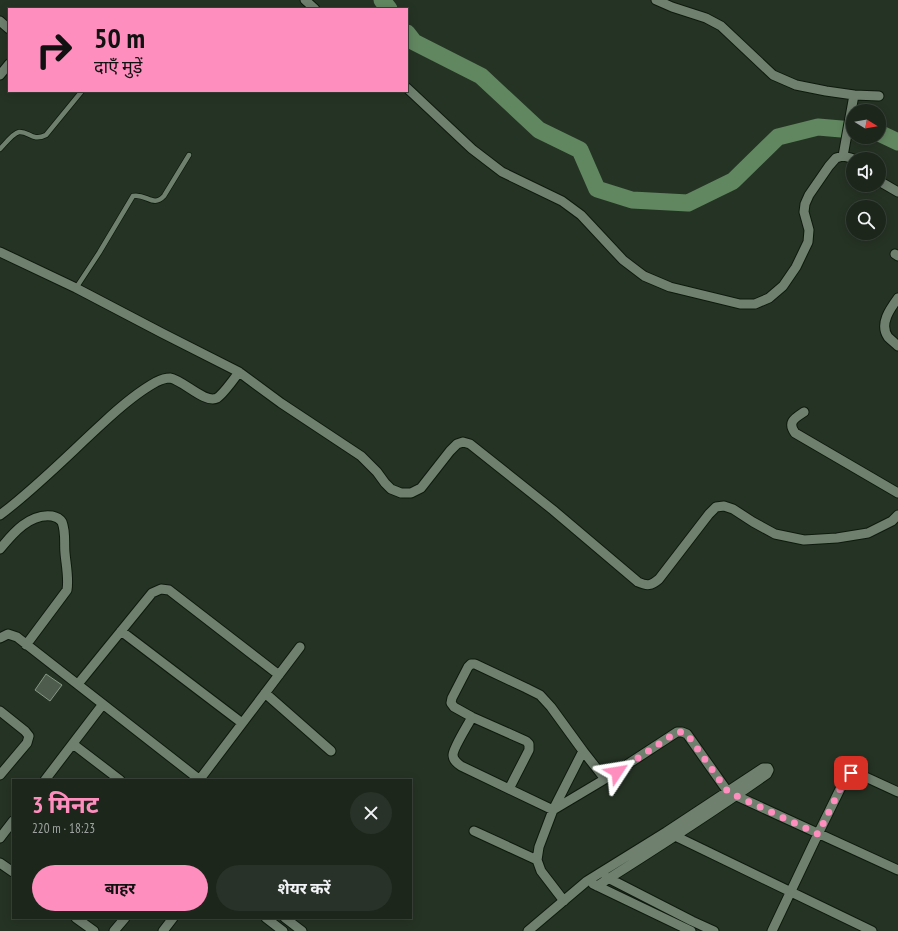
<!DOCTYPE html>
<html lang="hi">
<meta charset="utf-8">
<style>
:root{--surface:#1c261b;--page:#293228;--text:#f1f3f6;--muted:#a0a5a3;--line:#3a433a;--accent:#fd8ebe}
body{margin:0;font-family:"PT Sans Narrow","Noto Sans Devanagari",sans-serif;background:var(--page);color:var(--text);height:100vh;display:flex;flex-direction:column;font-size:15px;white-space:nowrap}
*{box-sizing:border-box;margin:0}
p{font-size:13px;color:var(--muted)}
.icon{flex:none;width:22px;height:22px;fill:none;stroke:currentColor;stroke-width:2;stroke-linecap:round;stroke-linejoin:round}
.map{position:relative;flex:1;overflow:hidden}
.drawer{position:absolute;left:12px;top:779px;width:400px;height:140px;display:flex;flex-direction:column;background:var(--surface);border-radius:0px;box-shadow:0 2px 10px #0003,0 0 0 1px var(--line)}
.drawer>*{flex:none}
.guide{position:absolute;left:8px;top:8px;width:400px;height:84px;border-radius:0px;box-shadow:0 2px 10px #0003,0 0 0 1px var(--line);background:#fd8ebe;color:#111;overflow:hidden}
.needle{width:26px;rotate:101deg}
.fabs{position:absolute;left:846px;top:104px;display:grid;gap:8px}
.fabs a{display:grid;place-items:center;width:40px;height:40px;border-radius:50%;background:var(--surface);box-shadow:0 2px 10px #0003,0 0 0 1px var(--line);font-size:20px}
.pin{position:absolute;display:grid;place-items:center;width:34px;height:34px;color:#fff;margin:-17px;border-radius:8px;box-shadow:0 2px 6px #0006}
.me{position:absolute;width:44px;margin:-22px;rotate:57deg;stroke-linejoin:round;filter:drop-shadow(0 0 3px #0008)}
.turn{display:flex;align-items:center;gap:14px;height:84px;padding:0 20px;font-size:18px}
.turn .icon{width:52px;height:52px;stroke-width:2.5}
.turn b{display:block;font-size:28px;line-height:34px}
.round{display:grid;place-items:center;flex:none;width:42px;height:42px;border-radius:21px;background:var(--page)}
.head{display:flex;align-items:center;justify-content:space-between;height:68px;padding:0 20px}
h1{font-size:24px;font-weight:700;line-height:30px;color:var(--accent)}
.cta{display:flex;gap:8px;margin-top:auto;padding:8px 20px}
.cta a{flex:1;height:46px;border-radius:24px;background:var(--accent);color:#111;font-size:16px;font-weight:700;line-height:46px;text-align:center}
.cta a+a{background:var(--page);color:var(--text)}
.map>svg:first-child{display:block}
</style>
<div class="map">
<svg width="898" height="931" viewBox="0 0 898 931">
<rect width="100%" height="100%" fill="#253324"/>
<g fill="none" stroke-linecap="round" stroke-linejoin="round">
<path stroke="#618760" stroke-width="17" d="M382 0 389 9
M407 33 414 42 481 76 539 130 580 150 597 189 632 200 688 203 733 181 778 137 818 127 853 130
M879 133 898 142"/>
</g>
<path fill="#4d5c4c" stroke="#889987" d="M46 674 62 685 50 701 35 690Z"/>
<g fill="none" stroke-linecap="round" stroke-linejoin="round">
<g stroke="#0d1a0d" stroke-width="6">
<path id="lane" d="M0 149C4 145 13 133 19 132 29 131 32 142 46 135L82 91
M76 288 99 253 133 196C146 193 153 208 164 196L189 155"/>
</g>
<g stroke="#0d1a0d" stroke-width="11">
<path id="street" d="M305 0 315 9
M656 0 672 7 706 18 721 26 773 75 796 85 826 91 854 95 879 96
M0 21 9 29
M0 75 9 64
M407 88 472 149 502 172 562 201 581 215 623 260 644 276 670 287 740 304H755L769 298 783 286 796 267 808 242 809 230 804 212 805 204 809 195 829 166 836 158 843 156 851 158 853 159
M843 156 854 95
M879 181 898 192
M0 252 76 288 162 333 239 372
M895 254 898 256
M898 298C890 309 879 324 888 337 891 340 895 343 898 346
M804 412C795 418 787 422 795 433L898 493
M0 515C37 487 69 454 103 423 119 408 136 393 156 382 160 380 166 378 170 378 183 380 205 404 217 398 223 394 234 379 239 372L281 403 361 456 377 472 385 483 391 489 401 493H411L421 488 450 451 457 444 463 442 470 444 553 510 638 582C647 586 651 586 659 579L709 514 716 507 724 506 733 509 753 522 775 534 804 540 837 538 868 533 892 521 898 515
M0 549C13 533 30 513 52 516 57 517 60 519 62 522 66 532 64 543 65 553 66 565 69 578 67 590L26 645
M121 631 242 723
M0 638 8 634 17 637 200 780
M78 684 152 593 161 589 169 590 279 675
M265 693 331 751
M0 711 25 731 29 736 27 743 0 775
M472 717C468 725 453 748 453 755 453 760 457 763 461 766L553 810 605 779 677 732H682L687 734 728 792 898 870
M73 744 120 780
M583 751 605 779
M200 779 300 647
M45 780 103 704
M509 789 529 750V744L526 741 472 717 454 707 451 703 452 698 468 667 471 664H475L526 688 540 695 551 707 583 751 553 810 539 847 537 860
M474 831 537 860 541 871 564 901
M671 834 872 931
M0 838 13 821
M0 863 13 872
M606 877 692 921 714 931
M593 884 691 931
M76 918 94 931
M266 918 283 931
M285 918 302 931
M114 931 125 918
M163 931 173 918
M528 931 587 881 666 832 763 768H768L769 770 767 774C712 813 654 850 597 886
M772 931 818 834 845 779 851 773 859 774 898 792"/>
</g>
<use href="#lane" stroke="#70806f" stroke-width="4.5"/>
<use href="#street" stroke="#70806f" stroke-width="9"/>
</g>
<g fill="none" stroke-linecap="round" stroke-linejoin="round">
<path stroke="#fd8ebe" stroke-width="7" stroke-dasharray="0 12.6" d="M617 772 677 732H682L687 734 728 792 818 834 845 779 851 773"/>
</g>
</svg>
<div class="fabs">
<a><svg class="needle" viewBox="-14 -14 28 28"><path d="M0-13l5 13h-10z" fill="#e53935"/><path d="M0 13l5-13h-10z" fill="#a0a5a3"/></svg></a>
<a><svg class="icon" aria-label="sound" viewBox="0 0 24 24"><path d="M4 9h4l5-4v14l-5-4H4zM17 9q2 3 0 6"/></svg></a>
<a><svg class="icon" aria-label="search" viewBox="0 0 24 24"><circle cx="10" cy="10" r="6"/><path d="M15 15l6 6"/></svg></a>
</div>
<div class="pin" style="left:851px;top:773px;background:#d93025"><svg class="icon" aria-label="arrive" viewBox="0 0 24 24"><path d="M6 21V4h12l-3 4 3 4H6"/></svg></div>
<svg class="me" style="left:617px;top:772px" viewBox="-20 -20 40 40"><path d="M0-17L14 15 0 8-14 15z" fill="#fd8ebe" stroke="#fff" stroke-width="4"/></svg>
<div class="guide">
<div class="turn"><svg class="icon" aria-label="right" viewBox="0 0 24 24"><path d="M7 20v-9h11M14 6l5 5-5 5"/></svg><div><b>50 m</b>दाएँ मुड़ें</div></div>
</div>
<section class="drawer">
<div class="head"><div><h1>3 मिनट</h1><p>220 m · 18:23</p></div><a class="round"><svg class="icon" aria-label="close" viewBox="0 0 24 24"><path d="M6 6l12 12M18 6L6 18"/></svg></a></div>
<div class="cta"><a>बाहर</a><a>शेयर करें</a></div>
</section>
</div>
